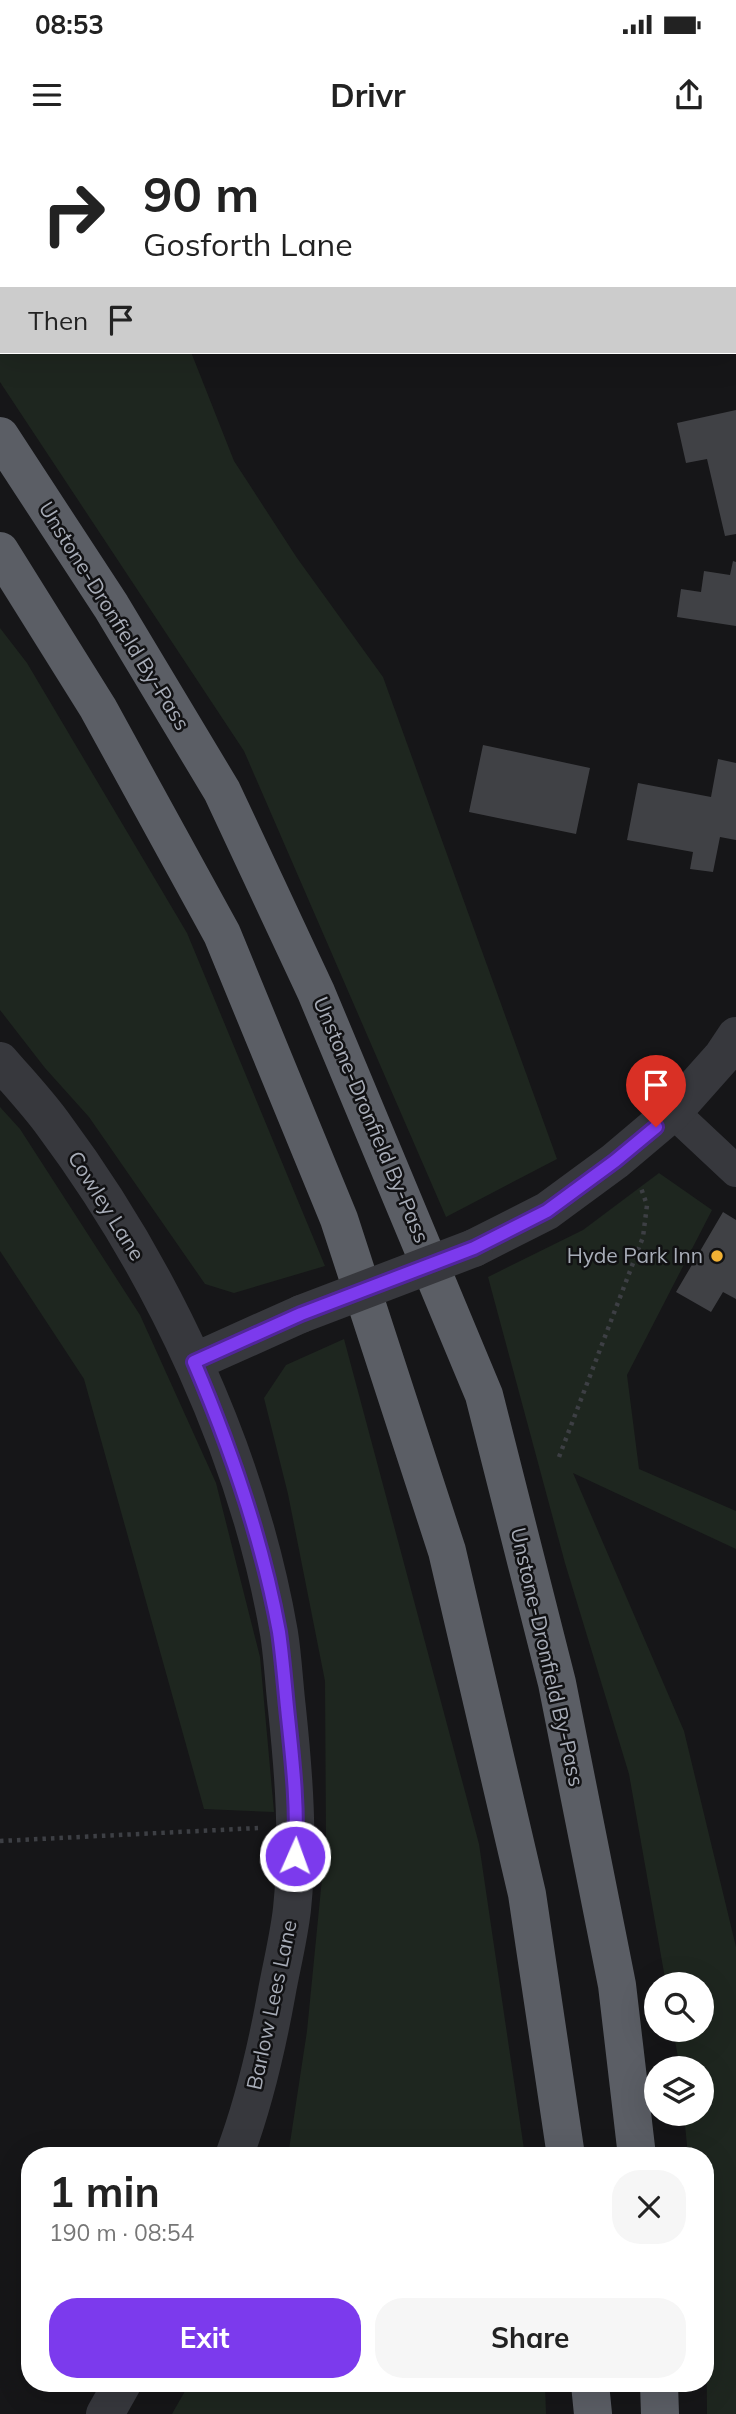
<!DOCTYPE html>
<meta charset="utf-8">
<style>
:root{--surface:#fff;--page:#f6f6f6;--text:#222;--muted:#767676;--accent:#7c3aed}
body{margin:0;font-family:Mulish,sans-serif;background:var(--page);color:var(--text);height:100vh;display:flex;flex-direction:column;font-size:26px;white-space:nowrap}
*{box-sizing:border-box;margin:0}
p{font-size:23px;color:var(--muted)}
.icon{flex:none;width:38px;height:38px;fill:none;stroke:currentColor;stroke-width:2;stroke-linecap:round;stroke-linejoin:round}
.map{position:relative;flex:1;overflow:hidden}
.sheet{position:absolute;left:21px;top:2007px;width:693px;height:245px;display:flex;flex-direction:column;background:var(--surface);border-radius:28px;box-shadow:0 7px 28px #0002}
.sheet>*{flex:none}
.top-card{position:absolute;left:0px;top:0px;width:737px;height:214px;box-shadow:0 7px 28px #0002;background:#fff;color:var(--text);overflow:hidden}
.tools{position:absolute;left:644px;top:1832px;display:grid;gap:14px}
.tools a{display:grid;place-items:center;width:70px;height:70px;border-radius:50%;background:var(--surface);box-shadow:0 7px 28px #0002;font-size:35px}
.pin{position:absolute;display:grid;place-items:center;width:60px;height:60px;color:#fff;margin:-72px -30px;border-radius:50% 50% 50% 0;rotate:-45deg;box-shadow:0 0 7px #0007}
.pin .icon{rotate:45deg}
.me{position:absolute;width:77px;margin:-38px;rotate:2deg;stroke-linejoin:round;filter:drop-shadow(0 0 5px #0008)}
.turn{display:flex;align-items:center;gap:24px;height:147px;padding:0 28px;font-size:32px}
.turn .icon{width:91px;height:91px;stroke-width:2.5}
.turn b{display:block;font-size:49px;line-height:60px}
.then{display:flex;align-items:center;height:66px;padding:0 28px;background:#0003;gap:14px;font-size:26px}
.round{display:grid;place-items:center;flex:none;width:74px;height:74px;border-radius:28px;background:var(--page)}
.head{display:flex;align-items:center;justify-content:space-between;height:119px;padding:0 28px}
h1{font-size:42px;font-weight:700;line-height:52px}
.cta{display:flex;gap:14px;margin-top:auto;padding:14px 28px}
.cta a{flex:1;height:80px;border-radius:28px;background:var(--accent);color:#fff;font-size:28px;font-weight:700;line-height:80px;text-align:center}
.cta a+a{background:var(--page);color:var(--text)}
.status{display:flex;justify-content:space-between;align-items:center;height:49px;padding:0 35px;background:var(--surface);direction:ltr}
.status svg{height:19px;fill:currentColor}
header{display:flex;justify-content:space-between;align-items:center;height:91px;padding:0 28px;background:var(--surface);font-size:32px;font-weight:700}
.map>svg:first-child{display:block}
</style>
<div class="status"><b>08:53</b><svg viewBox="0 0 49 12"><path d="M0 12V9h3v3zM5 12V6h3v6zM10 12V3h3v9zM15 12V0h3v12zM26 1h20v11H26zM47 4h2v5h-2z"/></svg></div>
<header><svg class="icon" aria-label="menu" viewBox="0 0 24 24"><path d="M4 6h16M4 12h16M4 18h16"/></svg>Drivr<svg class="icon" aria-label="share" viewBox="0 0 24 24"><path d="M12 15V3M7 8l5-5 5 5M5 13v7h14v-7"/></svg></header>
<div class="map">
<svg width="736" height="2274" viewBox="0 0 736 2274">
<rect width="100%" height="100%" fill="#161618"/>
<path fill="#1e261f" d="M0 0 35 2H2V212H191L234 321 297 418 383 537 557 1019 446 1077 244 611 0 242Z
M0 488 27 523 187 793 325 1126 234 1153 205 1144 89 977 45 928 0 870Z
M0 967 20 989 140 1175 216 1343 260 1517 274 1672 204 1669 84 1239 0 1111Z
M659 1033 712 1070 627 1235 639 1329 736 1371V1409L573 1333 684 1591 736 1807V2274H707L705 2016H688L684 1974H702V1928H680L673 1890H702V1844H666L629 1634 565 1423 488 1137 583 1090Z
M344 1199 479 1704 525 2016H288L307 1891 326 1698 325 1541 288 1354 264 1258 286 1225Z
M189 2244H545L546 2274H172Z"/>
<path fill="#404145" d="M736 270V394L725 396 707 319 686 323 677 283Z
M733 421 736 422V486L677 477 681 449 701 452 704 431 730 435Z
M483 605 590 628 576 694 469 672Z
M718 619 736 623V700L720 697 713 732 690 729 693 712 627 700 638 643 711 657Z
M723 1072 736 1080V1159L723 1152 711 1172 676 1152Z"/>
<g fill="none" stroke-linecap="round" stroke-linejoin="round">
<path stroke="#3d3f44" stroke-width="4.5" stroke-dasharray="3.5 5" stroke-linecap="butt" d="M559 1317 643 1097 647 1065 641 1048
M0 1701 258 1688"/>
<path stroke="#37383d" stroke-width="32" d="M440 0 444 1
M673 972 736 1031"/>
<path stroke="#37383d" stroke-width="38" d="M735 21 736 23
M0 921C18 942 37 962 53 984 162 1130 248 1314 279 1493 283 1518 284 1544 287 1569 294 1636 299 1702 292 1769 289 1796 282 1824 277 1851 267 1907 254 1963 234 2016
M474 1108 547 1071 615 1021 673 972 722 917 736 896
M194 1222 301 1174
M105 2274 122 2244"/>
<path stroke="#5b5e65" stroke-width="38" d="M0 296 111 466 222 651 316 852 484 1255 557 1543 617 1845 637 2016
M0 411 98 568 222 794 339 1079 447 1411 527 1754 566 2016
M590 2244 593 2274
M659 2244 660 2274"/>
<path stroke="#37383d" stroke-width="38" d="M301 1174 474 1108"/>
</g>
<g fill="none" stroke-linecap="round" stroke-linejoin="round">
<g stroke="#51269a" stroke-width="18">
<path id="route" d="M295 1716C298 1669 293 1624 288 1577 285 1549 283 1520 279 1492 262 1398 231 1309 194 1222L301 1174 474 1108 547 1071 615 1021 656 987"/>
</g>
<use href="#route" stroke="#7c3aed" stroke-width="12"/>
</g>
<circle fill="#f2b134" stroke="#111113" stroke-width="2.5" cx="717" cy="1116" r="7"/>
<g text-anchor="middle" stroke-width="5" stroke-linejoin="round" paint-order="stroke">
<g font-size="21" fill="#a8adb8" stroke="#111113">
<text transform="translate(114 476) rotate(58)" y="7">Unstone-Dronfield By-Pass</text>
<text transform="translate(371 980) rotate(67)" y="7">Unstone-Dronfield By-Pass</text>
<text transform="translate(106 1066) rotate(58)" y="7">Cowley Lane</text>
<text transform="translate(547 1517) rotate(77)" y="7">Unstone-Dronfield By-Pass</text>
<text transform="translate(272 1865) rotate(-78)" y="7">Barlow Lees Lane</text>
</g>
<g font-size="21" fill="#a8adb8" stroke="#111113" text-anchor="end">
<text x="703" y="1123">Hyde Park Inn</text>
</g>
</g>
</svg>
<div class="tools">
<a><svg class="icon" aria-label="search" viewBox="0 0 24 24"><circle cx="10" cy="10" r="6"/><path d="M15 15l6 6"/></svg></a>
<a><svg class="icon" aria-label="layers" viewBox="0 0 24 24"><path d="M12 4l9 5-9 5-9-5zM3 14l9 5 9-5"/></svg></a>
</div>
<div class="pin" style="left:656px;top:987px;background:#d93025"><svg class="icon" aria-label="arrive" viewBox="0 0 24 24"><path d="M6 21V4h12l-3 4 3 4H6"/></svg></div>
<svg class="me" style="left:295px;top:1716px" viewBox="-20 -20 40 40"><circle r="17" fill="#7c3aed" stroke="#fff" stroke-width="3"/><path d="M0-11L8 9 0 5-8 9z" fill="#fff"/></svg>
<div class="top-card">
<div class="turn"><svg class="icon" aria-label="right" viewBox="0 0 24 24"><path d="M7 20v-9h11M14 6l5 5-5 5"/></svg><div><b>90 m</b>Gosforth Lane</div></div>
<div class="then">Then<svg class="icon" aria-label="arrive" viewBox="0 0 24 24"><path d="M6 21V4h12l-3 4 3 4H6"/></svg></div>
</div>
<section class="sheet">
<div class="head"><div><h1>1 min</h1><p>190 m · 08:54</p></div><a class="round"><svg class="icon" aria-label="close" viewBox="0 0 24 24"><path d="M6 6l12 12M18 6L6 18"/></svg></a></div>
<div class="cta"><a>Exit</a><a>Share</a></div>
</section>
</div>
